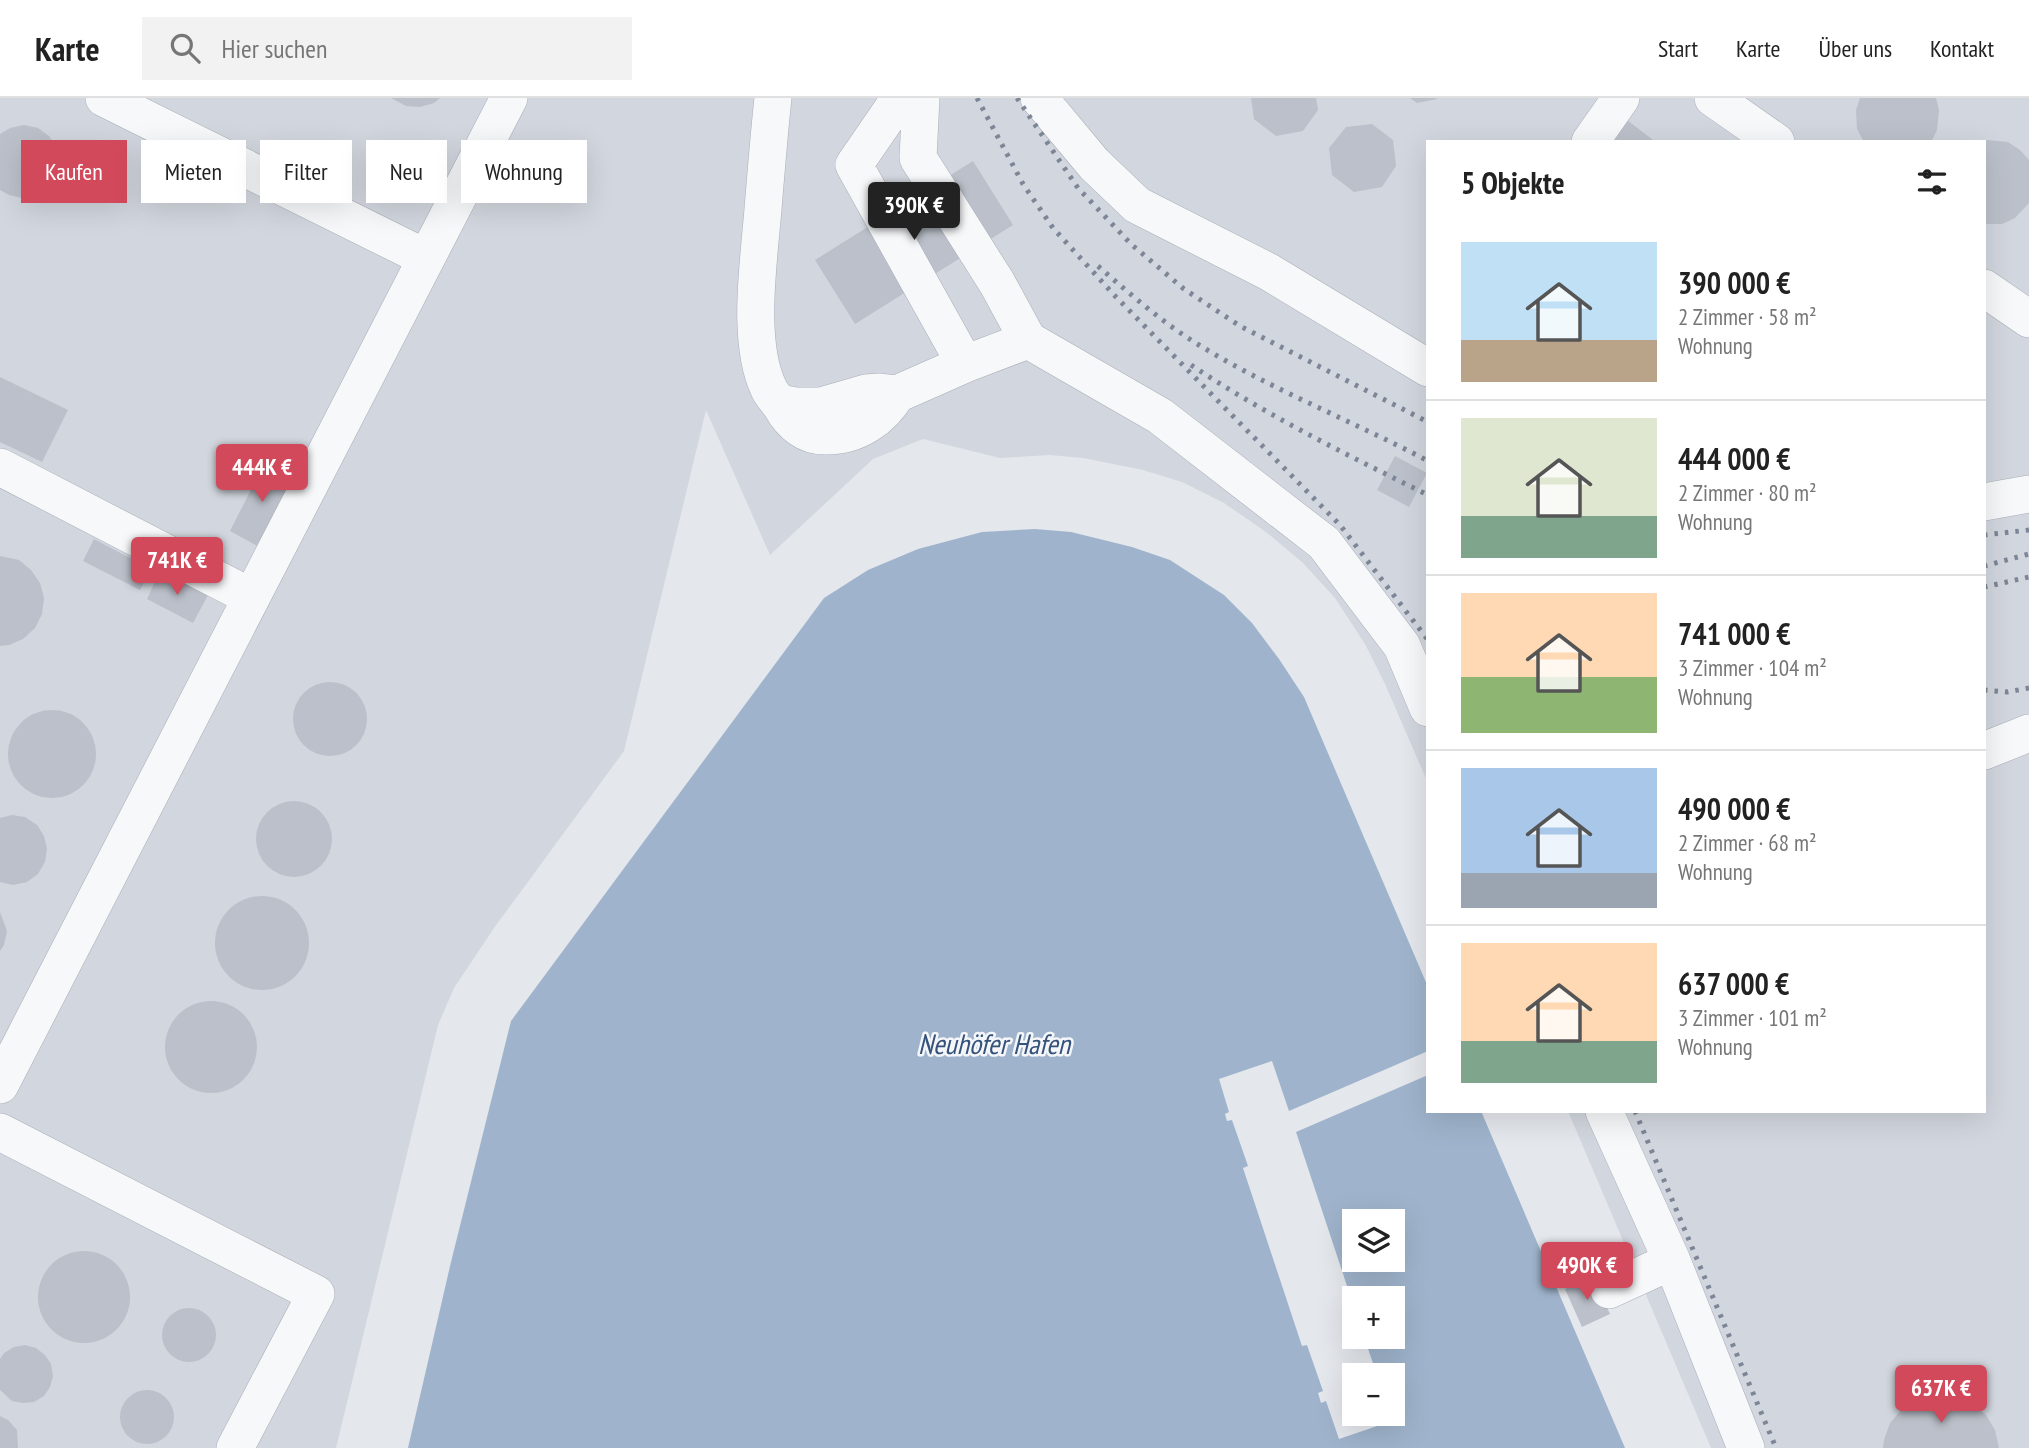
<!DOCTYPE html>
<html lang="de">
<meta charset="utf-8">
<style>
body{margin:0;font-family:"PT Sans Narrow",sans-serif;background:#f2f2f2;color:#222;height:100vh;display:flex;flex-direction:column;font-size:26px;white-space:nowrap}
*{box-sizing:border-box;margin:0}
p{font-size:23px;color:#767676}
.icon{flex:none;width:38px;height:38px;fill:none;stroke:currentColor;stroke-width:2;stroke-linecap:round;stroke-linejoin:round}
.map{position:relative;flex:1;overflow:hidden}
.sheet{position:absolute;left:1426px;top:42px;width:560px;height:973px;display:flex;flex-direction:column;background:#fff;border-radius:0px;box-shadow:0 7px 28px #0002}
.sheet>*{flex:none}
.guide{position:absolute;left:21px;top:42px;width:665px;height:63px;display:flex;gap:14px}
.buttons{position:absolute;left:1342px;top:1111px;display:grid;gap:14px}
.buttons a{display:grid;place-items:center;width:63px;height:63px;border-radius:0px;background:#fff;box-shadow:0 7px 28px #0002;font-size:35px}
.price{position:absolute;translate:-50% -60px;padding:0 16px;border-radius:7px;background:#d1495b;color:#fff;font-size:23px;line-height:46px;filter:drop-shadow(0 2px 4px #0008)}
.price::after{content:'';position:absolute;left:50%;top:42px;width:21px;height:16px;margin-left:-10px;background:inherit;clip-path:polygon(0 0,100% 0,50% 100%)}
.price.current{background:#222;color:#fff}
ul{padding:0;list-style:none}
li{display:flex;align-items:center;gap:21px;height:175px;padding:0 35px}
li+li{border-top:2px solid #e0e0e0}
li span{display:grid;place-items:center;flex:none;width:196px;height:140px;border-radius:0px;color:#555}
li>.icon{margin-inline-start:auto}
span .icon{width:84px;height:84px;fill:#fffc;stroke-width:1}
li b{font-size:30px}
h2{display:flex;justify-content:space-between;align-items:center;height:84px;padding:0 35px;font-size:30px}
.tag{padding:0 24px;border-radius:0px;background:#fff;box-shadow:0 7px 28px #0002;font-size:24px;line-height:63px}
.tag.current{background:#d1495b;color:#fff}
header{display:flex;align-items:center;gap:42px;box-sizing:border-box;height:98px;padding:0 35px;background:#fff;border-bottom:2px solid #e0e0e0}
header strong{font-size:33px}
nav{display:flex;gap:38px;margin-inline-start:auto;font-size:24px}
.search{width:490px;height:63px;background:#f2f2f2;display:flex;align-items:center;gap:18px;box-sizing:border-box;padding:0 24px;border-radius:0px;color:#767676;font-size:26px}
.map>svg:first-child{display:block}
.built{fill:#d2d6de}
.water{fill:#9fb4cc;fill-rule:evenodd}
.pier{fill:#e4e7ec}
.building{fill:#bbc0ca}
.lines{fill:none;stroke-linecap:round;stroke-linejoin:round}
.minor-casing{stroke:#a9aeb7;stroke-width:38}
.minor{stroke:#f7f8fa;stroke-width:37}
.rail{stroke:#7d8696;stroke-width:5;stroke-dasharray:3.5 7;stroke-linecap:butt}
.labels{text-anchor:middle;stroke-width:5;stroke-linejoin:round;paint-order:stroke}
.water-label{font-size:28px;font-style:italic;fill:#34527a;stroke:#f4f6f9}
</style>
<header>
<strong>Karte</strong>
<div class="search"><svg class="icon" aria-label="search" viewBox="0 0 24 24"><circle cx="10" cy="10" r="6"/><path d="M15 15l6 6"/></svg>Hier suchen</div>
<nav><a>Start</a><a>Karte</a><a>Über uns</a><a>Kontakt</a></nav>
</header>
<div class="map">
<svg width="2029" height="1350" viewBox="0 0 2029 1350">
<rect width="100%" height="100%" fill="#e4e7ec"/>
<path class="built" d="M0,0h2029v1350h-318l-143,-337h416v-969h-556v641l-43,-99 -20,-40 -30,-46 -32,-35 -37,-31 -42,-29 -42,-21 -39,-12 -60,-12 -33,-3 -50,3 -77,-19 -50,20 -103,96 -64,-145 -82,341 -130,177 -40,60 -16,37 -102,423h-336z"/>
<path class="water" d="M1035,431l36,3 61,15 38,13 54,35 28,28 27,36 25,38 124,290v124h53l144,337h-1217l43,-186 60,-241 313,-423 44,-28 50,-21 64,-17zM1354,1124h39v38h-39zM1354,1200h39v39h-39zM1354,1278h39v38h-39z"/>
<path class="pier" d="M1428,953v24l-132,57 58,175v30h10l13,38 -23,1v38h36l2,7 -53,18 -13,-38 -5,2 -3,-10 5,-2 -16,-46 -5,1 -59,-178 5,-2 -16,-46 -5,1 -2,-7 4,-2 -10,-33 53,-18 17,50z"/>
<path class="building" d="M391,0h49l-6,5 -14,4 -14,-1z
M1251,0h65l2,12 -15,21 -27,5 -22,-17z
M1410,0h27v1l-20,4z
M1860,0h76l3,12 -2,20 -6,12h-67l-7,-13 -1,-19z
M1627,22l26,20 -1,2h-41z
M1372,26l21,16 3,26 -14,21 -28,5 -22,-17 -3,-27 17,-21z
M24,27l14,3 11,8 8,12 2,14 -2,14 -8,12 -13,8 -14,2 -13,-3 -9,-5v-56l10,-6z
M1987,42l21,2 12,8 9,10v43l-14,15 -13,6h-18v-83z
M973,63l40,64 -158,99 -40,-64z
M0,279l68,33 -26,52 -42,-20z
M1395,358l32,17 -18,34 -32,-17z
M265,364l30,15 -36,70 -29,-16z
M94,441l57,30 -11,21 -57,-29z
M0,458l19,4 12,10 9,13 4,15 -2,16 -7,14 -12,11 -14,6 -9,1z
M160,473l48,24 -15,28 -46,-24z
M293 621a37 37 0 1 1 74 0a37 37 0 1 1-74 0Z
M8 656a44 44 0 1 1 88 0a44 44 0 1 1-88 0Z
M256 741a38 38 0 1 1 76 0a38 38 0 1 1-76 0Z
M12,717l13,2 12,8 7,11 3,13 -2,13 -7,12 -11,8 -14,3 -13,-3v-64z
M215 845a47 47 0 1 1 94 0a47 47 0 1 1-94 0Z
M0,814l7,19 -3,14 -4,6z
M165 949a46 46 0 1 1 92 0a46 46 0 1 1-92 0Z
M38 1199a46 46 0 1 1 92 0a46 46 0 1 1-92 0Z
M1593,1178l17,38 -28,13 -17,-38z
M162 1237a27 27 0 1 1 54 0a27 27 0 1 1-54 0Z
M25,1247l11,3 9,7 6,9 2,12 -3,11 -6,9 -10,6 -11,1 -11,-2 -12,-11v-31l4,-6 10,-6z
M120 1319a27 27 0 1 1 54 0a27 27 0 1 1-54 0Z
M1936,1296l19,2 17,7 14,12 9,15 4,18h-116l1,-8 6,-17 12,-14 16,-10z
M0,1318l8,4 9,10 1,18h-18z"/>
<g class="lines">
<g class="minor-casing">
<path id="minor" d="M104,0l322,160
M773,0c-4,37 -7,74 -10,111 -4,51 -17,133 6,180 3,6 8,11 12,17 10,18 25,31 46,30 30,0 55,-17 70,-42
M900,0l-46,67 111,199
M921,0l-3,60 79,125 31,57 132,76 164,127 78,103 26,62
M1039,0l55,66 43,41 132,67 159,96
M1713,0l63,44
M1590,44l31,-44
M1984,190l45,31
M779,305l17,3h25l45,-13 14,-1 17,2 68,-30 63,-24
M0,369l251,130
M1984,404l45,-8
M1984,653l45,-18
M0,987l509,-987
M1604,1013l68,150 74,187
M0,1034l316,162 -81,154
M1609,1192l63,-29"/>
</g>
<use href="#minor" class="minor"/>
<path class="rail" d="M977,0l46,86 30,44 63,69 224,228 88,115
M1017,0l61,90 53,56 53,45 56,37 188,96
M1098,168c32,28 65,57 101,79 73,45 154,76 229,116
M1191,267c75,50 156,90 237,130
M1984,437l45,-5
M1984,468l45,-12
M1984,489l45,-10
M1984,592l23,2 22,-4
M1635,1013l141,337"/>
</g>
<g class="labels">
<g class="water-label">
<text x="994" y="956">Neuhöfer Hafen</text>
</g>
</g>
</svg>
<div class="buttons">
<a><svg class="icon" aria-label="layers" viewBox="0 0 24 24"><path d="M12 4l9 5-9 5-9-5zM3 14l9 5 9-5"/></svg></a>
<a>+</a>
<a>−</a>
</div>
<b class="price current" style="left:914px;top:144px">390K €</b>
<b class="price" style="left:262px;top:406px">444K €</b>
<b class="price" style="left:177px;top:499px">741K €</b>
<b class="price" style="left:1587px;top:1204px">490K €</b>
<b class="price" style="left:1941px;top:1327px">637K €</b>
<div class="guide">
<a class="tag current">Kaufen</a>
<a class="tag">Mieten</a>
<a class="tag">Filter</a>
<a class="tag">Neu</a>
<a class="tag">Wohnung</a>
</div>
<section class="sheet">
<h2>5 Objekte<svg class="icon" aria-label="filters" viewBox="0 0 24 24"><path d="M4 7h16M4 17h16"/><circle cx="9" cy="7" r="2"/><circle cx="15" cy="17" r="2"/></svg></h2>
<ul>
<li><span style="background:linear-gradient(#bfe0f5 70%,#b9a48a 0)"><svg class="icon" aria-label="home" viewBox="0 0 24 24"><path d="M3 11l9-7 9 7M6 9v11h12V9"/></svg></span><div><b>390 000 €</b><p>2 Zimmer · 58 m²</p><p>Wohnung</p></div></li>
<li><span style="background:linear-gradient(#dfe7d0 70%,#7fa58c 0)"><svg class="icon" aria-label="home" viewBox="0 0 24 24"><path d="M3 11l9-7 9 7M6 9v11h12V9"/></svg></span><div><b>444 000 €</b><p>2 Zimmer · 80 m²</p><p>Wohnung</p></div></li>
<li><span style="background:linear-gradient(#ffd9b3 60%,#8fb573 0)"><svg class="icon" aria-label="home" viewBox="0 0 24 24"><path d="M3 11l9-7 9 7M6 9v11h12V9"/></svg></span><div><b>741 000 €</b><p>3 Zimmer · 104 m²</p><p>Wohnung</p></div></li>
<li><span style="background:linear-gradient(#a9c7e8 75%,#9aa5b1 0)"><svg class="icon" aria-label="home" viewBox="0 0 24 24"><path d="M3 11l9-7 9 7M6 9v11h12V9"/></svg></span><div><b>490 000 €</b><p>2 Zimmer · 68 m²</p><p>Wohnung</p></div></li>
<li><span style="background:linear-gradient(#ffd9b3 70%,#7fa58c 0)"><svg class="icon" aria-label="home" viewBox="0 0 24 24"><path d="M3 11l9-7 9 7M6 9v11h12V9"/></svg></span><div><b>637 000 €</b><p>3 Zimmer · 101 m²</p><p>Wohnung</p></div></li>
</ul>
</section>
</div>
